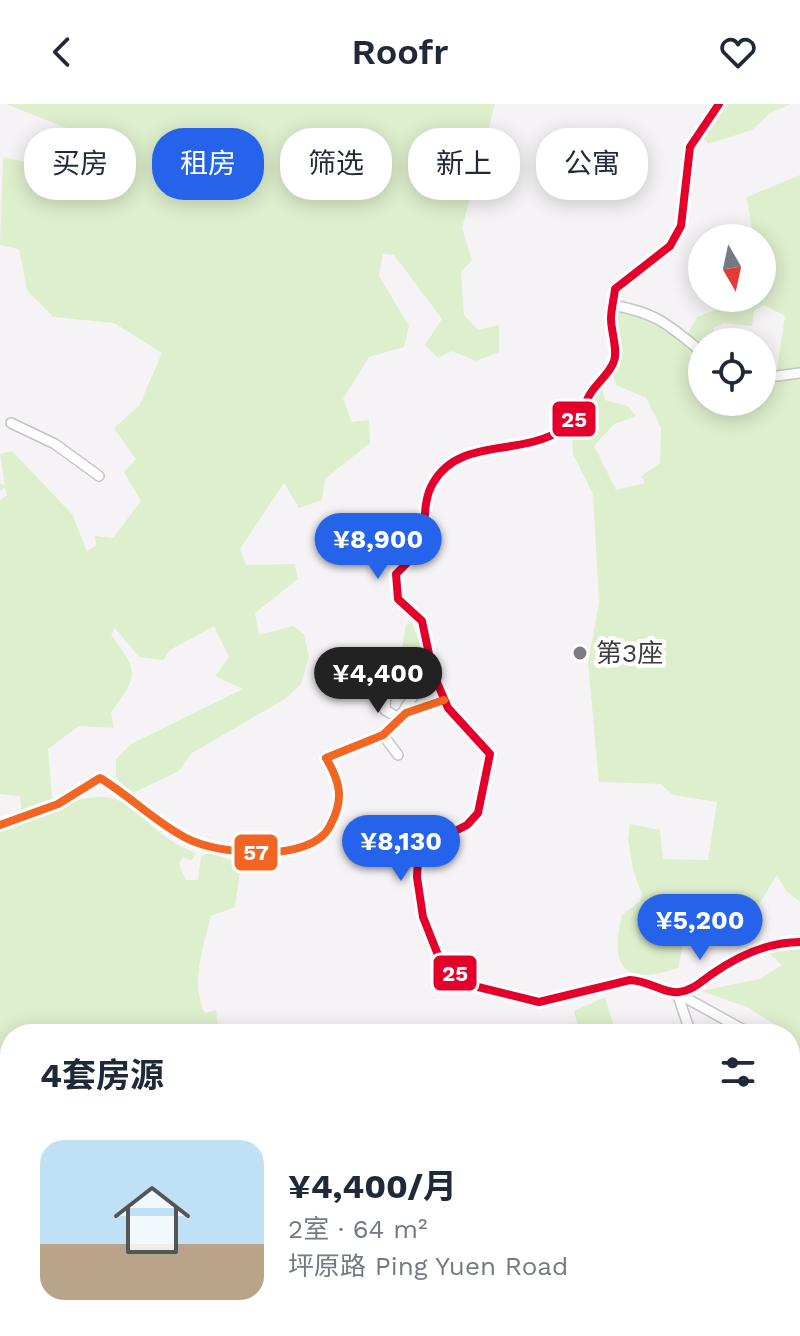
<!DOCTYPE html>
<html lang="zh">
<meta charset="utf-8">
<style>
body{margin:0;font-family:"Work Sans","Noto Sans SC",sans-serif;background:#f2f2f3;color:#1f2937;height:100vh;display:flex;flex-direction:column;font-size:30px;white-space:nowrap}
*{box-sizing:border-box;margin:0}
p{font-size:26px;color:#747a83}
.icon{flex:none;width:44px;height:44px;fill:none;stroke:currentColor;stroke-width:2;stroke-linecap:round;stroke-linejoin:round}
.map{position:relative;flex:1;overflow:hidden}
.drawer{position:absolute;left:0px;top:920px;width:800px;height:312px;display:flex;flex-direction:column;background:#fff;border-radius:32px 32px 0 0;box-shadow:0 4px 20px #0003}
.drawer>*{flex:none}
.top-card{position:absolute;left:24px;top:24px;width:752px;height:72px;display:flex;gap:16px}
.needle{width:52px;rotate:171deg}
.controls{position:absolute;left:688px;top:120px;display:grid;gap:16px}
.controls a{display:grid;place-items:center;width:88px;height:88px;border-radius:50%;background:#fff;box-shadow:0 4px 20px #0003;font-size:40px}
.price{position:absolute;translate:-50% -68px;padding:0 18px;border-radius:28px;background:#2563eb;color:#fff;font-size:26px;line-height:52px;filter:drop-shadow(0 2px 4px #0008)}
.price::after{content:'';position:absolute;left:50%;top:48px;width:24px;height:18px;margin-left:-12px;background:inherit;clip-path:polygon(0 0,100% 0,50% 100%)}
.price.selected{background:#222;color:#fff}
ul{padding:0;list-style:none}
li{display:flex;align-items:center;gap:24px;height:200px;padding:0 40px}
li span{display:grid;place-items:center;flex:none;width:224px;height:160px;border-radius:24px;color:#555}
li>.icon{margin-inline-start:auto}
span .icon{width:96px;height:96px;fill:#fffc;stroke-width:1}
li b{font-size:34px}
h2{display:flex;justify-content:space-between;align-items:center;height:96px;padding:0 40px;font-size:34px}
.tag{padding:0 28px;border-radius:32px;background:#fff;box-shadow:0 4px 20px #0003;font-size:28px;line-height:72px}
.tag.selected{background:#2563eb;color:#fff}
header{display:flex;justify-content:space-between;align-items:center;height:104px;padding:0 40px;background:#fff;font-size:36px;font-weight:600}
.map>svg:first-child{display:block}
.green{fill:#deefcd;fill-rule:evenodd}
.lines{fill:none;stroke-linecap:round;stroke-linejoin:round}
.stream{stroke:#7abed0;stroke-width:3}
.street-casing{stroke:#c4c3c5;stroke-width:12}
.highway-casing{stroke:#d1d0d1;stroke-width:19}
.street{stroke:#fefdfe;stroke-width:9}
.highway{stroke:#eee3e0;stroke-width:16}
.bus-1-casing{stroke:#fff;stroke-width:14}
.bus-2-casing{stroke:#fff;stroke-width:14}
.bus-1{stroke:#e4002b;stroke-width:8}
.bus-2{stroke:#f26522;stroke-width:8}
.poi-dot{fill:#7e7c7f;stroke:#fff;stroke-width:3}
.labels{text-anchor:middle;stroke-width:8;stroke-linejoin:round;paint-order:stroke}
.poi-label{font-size:26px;fill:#3e3c3e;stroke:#fff;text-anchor:start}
.line-badge{stroke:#fff;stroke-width:3}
.badge-label{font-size:22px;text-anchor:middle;font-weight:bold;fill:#fff}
</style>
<header><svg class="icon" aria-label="back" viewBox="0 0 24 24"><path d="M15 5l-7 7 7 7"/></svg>Roofr<svg class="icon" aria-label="heart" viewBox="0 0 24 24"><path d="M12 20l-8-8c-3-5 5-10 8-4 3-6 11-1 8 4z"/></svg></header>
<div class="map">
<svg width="800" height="1232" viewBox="0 0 800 1232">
<rect width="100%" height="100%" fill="#f6f3f7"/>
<path class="green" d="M6,0h489l-33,124 10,32 -11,12 3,43 14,15 21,-5v27l-23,9 -24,-10 -14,7 -13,-13 17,-26 -48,-64 -11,-1 -4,22 30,50 -5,21 -35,10 -26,42 9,23 17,-2 1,23 -45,36 -3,21 -23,8 -15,-25 -44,66 6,16 49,-1 3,15 -43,34 4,22 34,-9 11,8 5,23 -8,27 -16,15 -93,54 -13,18 -50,24 -13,-18v-18l15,-15 112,-55 -28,-13 14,-19 -15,-31 -44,24 -7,10 -24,-3 -24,-29 -4,7c28,37 28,40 0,77l3,16 -35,-2 -31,23 5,59c88,-34 75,19 143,45l-5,8 -8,-4 -4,7 7,16h12l3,-24 9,-3 31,11 -6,43 -24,9c-8,31 -21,68 -6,97l11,-3 3,24h-209v21l-10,-6v-224l22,-8 -2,-21 -20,-2v-294l7,-5 -2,-7 -5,3v-8l5,3 -5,-32 12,-3 60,63 15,37 9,-5 -1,-10 18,2 28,-37 -17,-29 12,-13 -22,-31 25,-22 23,-53 -48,-30 -61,-6 -26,-27 -8,-41 -19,-4 3,-88 31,7 30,23 24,-31 1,-19z
M720,0h71l-21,9 -18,17 -44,14 -9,-11z
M800,71v727l-14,-11 -9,-16 -31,50 -19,14 -42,-5 -7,34c-54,19 -69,-1 -56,-53l18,-14 2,-7 -9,-24 -5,-31 2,-15 30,6 3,29 45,1 9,-58 -44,-7 -12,-11 -62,-2 -11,-119 11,-60 -6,-109 -20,-40 -1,-29 29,-39 4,14 23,6 8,10 -23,9 -19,21 22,44 29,-7 -4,-7 19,-13 1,-35 -15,-30 -30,-13 -6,-18 3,-62 34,8 38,25 12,-21 29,-11 4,-8h32v-60h-9l-6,-41zM764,201l21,11 -10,66 -13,1v19h-60v-60h15l-4,-14 11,-5 28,3 2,-15z
M412,519l7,18h4l5,35 -28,24 -5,-14 11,-61z
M800,845v195l-10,-2v-108l-43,-27 -46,-16 59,-12 22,-14 -13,-12z
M605,893l10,33 13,4h-35l-14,-4 -5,-19z
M0,1027l10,3v192h644l4,6 -6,4h-652z"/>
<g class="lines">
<path class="stream" d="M0,1031l10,1
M790,1060l10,6"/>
<g class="street-casing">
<path id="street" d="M719,0l-29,43 -9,79 -11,20 -55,43c-1,10 -4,20 -4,30 0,12 7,31 3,42 -4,13 -19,23 -25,35 -35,77 -122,28 -156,87 -12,21 -6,43 -11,65l-26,26 2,25 24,22 11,52 15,35 42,46 -12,59 -11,12 -33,17 -16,18 -1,17 6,40 15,38 22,23 14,8 65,16 91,-22c17,0 34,14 49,12 13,-1 23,-11 33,-18 26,-18 55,-32 88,-32
M613,201c46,9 54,19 89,47
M762,274l38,-5
M11,319l44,21 44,32
M387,568l-2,38 14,8 20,-31 16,-9
M383,631l15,20
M0,721l58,-21 42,-26c30,18 55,44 86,60 32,17 125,26 144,-12 14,-26 11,-43 -4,-68l57,-23 23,-22 38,-13
M677,889l74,41
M677,889l14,41
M728,1222l6,10
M748,1232v-10"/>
</g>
<g class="highway-casing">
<path id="highway" d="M0,958l10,6
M0,983l10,7
M790,1133l10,2
M790,1155l10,2
M790,1170l10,2
M790,1189h10"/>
</g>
<use href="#street" class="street"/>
<use href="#highway" class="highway"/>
<g class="bus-1-casing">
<path id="bus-1" d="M719,0l-29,43 -9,79 -11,20 -55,43c-1,10 -4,20 -4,30 0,12 7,31 3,42 -4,13 -19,23 -25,35 -35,77 -122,28 -156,87 -12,21 -6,43 -11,65l-26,26 2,25 24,22 11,52 15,35 42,46 -12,59 -11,12 -33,17 -16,18 -1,17 6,40 15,38 22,23 14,8 65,16 91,-22c17,0 34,14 49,12 13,-1 23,-11 33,-18 26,-18 55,-32 88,-32"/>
</g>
<g class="bus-2-casing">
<path id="bus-2" d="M0,721l58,-21 42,-26c30,18 55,44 86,60 32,17 125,26 144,-12 14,-26 11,-43 -4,-68l57,-23 23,-22 38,-13"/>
</g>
<use href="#bus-1" class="bus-1"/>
<use href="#bus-2" class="bus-2"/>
</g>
<circle class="poi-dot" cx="580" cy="549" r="8"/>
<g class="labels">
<g class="poi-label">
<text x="596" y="558">第3座</text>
</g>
</g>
<g class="line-badge">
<rect x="551" y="296" width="46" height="38" rx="8" fill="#e4002b"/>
<rect x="233" y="729" width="46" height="39" rx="8" fill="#f26522"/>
<rect x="432" y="850" width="46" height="38" rx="8" fill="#e4002b"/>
</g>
<g class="badge-label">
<text x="574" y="323">25</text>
<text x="256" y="756">57</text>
<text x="455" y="877">25</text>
</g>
</svg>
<div class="controls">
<a><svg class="needle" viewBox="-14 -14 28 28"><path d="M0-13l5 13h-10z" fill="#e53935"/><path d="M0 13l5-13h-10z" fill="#747a83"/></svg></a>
<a><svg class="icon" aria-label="locate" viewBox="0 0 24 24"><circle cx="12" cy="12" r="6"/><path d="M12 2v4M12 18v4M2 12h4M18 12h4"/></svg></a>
</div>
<b class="price" style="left:378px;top:477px">¥8,900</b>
<b class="price selected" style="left:378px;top:611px">¥4,400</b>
<b class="price" style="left:401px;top:779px">¥8,130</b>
<b class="price" style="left:700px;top:858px">¥5,200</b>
<div class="top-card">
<a class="tag">买房</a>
<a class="tag selected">租房</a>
<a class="tag">筛选</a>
<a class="tag">新上</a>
<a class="tag">公寓</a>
</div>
<section class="drawer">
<h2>4套房源<svg class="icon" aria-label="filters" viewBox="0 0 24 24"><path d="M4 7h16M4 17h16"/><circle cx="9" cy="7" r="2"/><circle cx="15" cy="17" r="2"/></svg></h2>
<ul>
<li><span style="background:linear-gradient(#bfe0f5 65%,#b9a48a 0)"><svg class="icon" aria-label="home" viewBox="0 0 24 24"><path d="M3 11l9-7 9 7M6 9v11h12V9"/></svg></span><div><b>¥4,400/月</b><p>2室 · 64 m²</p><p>坪原路 Ping Yuen Road</p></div></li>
</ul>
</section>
</div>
